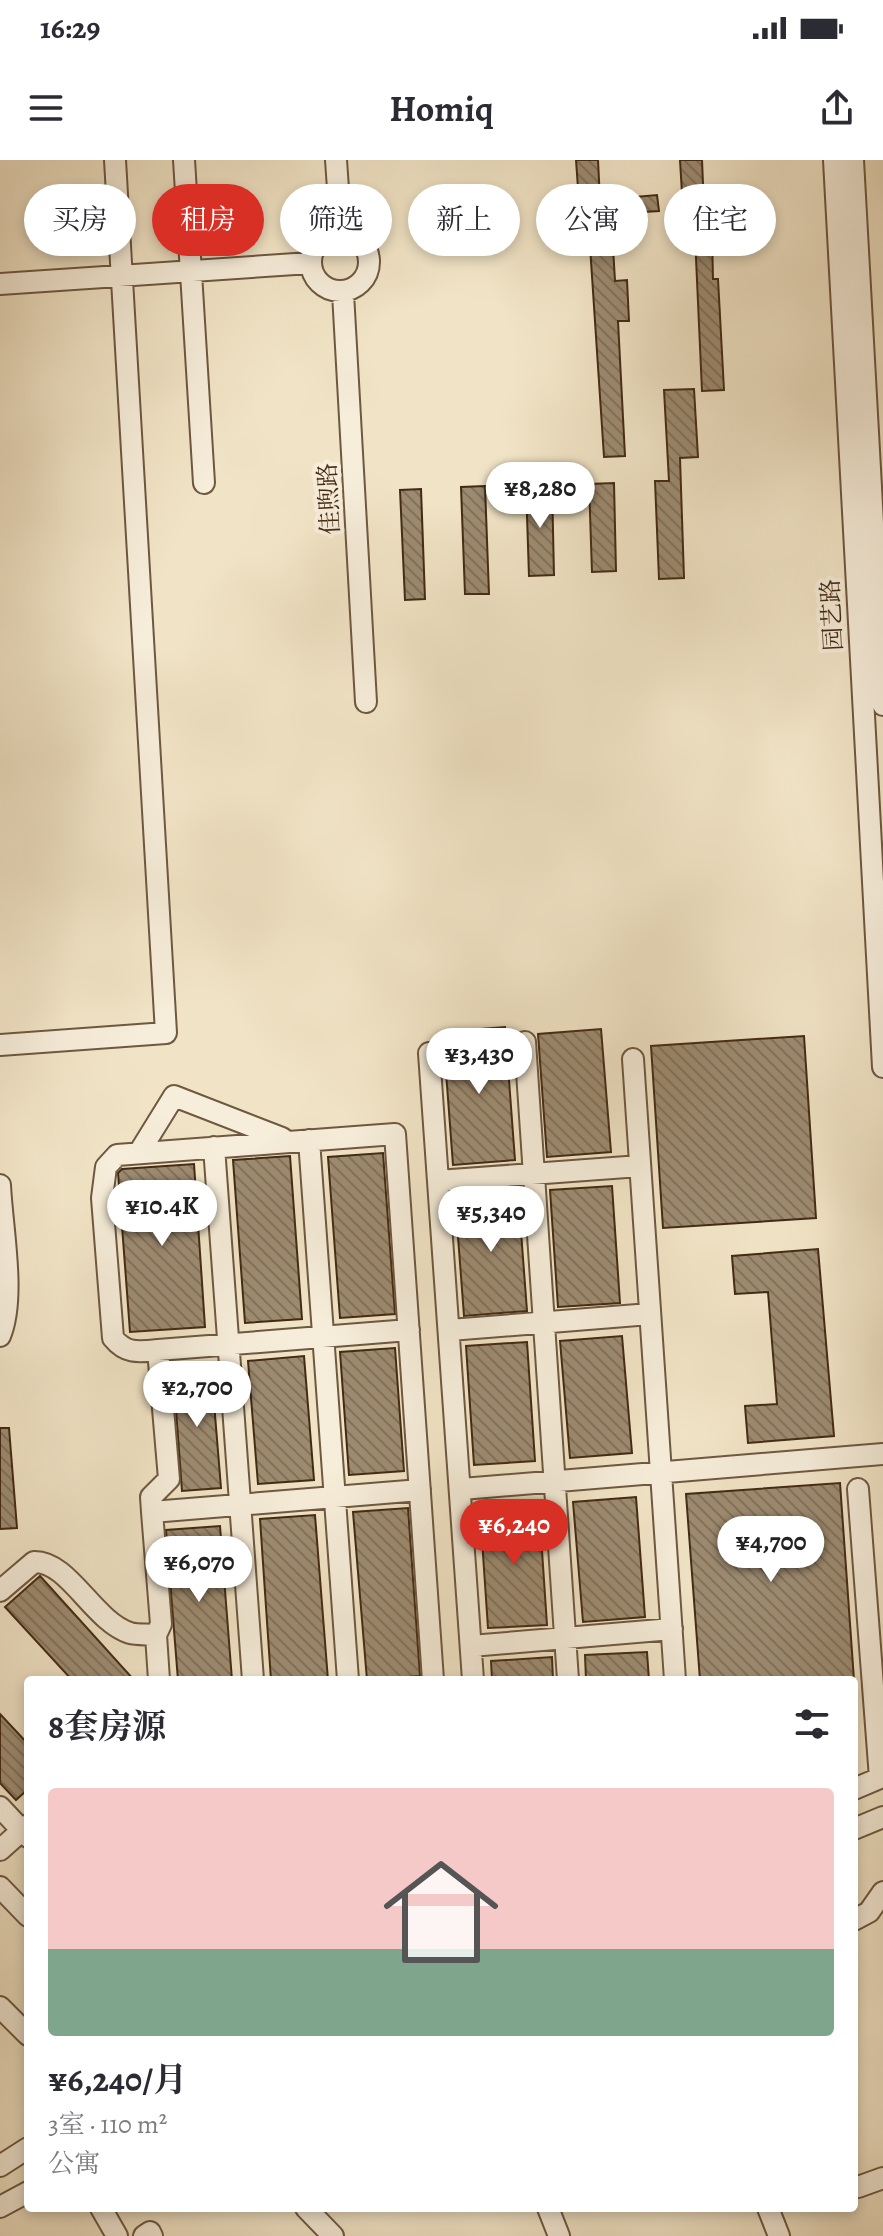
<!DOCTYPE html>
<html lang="zh">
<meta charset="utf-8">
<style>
body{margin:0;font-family:Alegreya,"Noto Serif SC",serif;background:#f2f2f3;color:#2b2b33;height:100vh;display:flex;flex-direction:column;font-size:30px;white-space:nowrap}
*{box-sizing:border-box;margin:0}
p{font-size:26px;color:#7c7c81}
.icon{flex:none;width:44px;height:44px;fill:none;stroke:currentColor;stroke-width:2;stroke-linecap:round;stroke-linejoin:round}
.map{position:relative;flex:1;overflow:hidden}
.details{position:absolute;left:24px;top:1516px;width:834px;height:536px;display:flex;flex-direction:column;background:#fff;border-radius:8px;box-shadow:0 4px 12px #0003}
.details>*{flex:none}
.guide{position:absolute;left:24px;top:24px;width:836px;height:72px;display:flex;gap:16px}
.price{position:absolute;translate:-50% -68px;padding:0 18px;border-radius:28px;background:#fff;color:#222;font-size:26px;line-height:52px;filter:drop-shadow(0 2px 4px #0008)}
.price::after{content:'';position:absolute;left:50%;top:48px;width:24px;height:18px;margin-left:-12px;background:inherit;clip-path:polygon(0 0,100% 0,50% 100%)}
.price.active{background:#d93025;color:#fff}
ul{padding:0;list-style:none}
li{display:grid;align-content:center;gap:16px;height:424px;padding:0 24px}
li+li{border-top:2px solid #e1e1e2}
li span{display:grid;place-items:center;height:248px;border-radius:8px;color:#555}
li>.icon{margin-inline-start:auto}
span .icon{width:144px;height:144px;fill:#fffc;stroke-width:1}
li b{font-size:34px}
h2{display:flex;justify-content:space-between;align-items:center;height:96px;padding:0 24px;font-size:34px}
.chip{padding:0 28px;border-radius:36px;background:#fff;box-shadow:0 4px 12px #0003;font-size:28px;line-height:72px}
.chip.active{background:#d93025;color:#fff}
.status{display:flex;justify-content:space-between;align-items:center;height:56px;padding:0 40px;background:#fff;direction:ltr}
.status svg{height:22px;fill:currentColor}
header{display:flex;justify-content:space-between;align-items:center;height:104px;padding:0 24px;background:#fff;font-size:36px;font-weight:700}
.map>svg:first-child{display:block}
.building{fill:url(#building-back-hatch);stroke:#432a14;stroke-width:2}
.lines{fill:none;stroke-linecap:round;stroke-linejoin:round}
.minor-casing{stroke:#6e5840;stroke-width:24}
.minor{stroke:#f6edda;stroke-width:20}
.labels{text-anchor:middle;stroke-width:8;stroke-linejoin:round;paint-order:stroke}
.street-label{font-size:24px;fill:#432a14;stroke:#f6edda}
</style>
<div class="status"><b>16:29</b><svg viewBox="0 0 49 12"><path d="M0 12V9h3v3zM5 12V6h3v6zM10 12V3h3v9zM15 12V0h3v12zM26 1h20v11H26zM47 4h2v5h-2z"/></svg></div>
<header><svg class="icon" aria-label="menu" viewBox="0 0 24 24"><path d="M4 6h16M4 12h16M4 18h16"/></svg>Homiq<svg class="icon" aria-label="share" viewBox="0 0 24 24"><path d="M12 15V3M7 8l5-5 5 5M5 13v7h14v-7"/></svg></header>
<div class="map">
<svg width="883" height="2076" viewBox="0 0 883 2076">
<defs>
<pattern id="building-back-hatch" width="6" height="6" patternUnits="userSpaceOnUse" patternTransform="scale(2)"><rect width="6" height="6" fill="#9d8b71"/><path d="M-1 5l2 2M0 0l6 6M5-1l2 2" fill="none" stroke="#82725c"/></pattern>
</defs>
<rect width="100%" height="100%" fill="#f1e4c6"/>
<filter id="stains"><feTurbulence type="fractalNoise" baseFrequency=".0025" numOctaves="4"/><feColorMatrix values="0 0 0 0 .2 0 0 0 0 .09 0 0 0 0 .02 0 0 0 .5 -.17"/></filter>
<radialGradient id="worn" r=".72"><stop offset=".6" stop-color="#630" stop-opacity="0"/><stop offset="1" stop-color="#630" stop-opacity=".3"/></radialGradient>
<path class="building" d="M576,0h22l2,40 57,-5 2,16 -48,3 4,67 12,-1 2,41h-11l7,135 -21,1 -16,-241h-8z
M680,0h22l2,49 -21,1z
M695,76h17l1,43h5l6,111 -22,1z
M694,229l4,68 -18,1 4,120 -25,1 -4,-98h14l-5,-91z
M614,323l2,88 -24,1 -3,-88z
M526,325h26l2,90 -25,1z
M485,326l4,108h-24l-4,-107z
M421,329l4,110 -20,1 -5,-110z
M505,867l10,133 -62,5 -10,-133z
M601,869l10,123 -64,5 -9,-123z
M804,876l12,182 -153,10 -12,-182z
M383,993l12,161 -55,4 -12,-161z
M290,996l12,163 -57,4 -12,-163z
M194,1004l11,163 -75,5 -12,-159 4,-4z
M612,1026l8,117 -62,4 -8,-117z
M518,1032l9,119 -63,5 -9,-119z
M818,1089l16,187 -86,7 -3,-37 32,-2 -9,-112 -33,2 -3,-38z
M622,1176l10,117 -62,5 -10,-117z
M527,1182l8,119 -61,4 -8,-119z
M395,1188l9,123 -55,4 -9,-123z
M304,1196l10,124 -56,4 -10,-123z
M211,1206l10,122 -39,3 -9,-122z
M0,1268h9l8,100 -17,1z
M840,1323l14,197h-154l-14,-186z
M636,1337l9,120 -62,5 -10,-120z
M539,1346l8,119 -59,3 -8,-118z
M408,1348l12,168 -53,4 -14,-168z
M315,1355l13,165h-57l-11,-161z
M220,1366l12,154h-54l-12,-150z
M40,1416l94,104h-62l-67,-73z
M647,1492l2,28h-63l-1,-25z
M552,1497l1,23h-61l-1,-19z
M0,1554l28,30v45l-12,11 -16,-17z"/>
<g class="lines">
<g class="minor-casing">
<path id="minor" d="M184,0l20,323
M336,0l5,72
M834,0l49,907
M853,0l30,545
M311 102a29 29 0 1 1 58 0a29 29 0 1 1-58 0Z
M0,124l310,-21
M343,133l23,409
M525,882l43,638
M0,885l166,-12 -51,-873
M429,893l44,627
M633,899l42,621
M309,980l39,540
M214,987l39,533
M140,991l34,-55 108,42
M438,1021l202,-15
M0,1025c2,43 16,112 0,151
M450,1170l200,-16
M158,1190c-20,2 -32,4 -45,-12l-11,-140 4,-31 11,-12 278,-21 38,546
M462,1329l421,-35
M152,1352l-1,-15 18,-18 -11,-129 251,-20
M0,1431l34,-29c35,-1 59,59 96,71 7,2 18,1 26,2l3,45
M156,1475l5,-11 -9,-112 268,-22
M471,1486l201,-17
M854,1629l26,-11 -22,-289
M0,1647l28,30
M854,1669l29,-12
M0,1690l28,-25
M0,1727l28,29
M854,1760l15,-8 14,-20
M0,1847l28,28
M0,2006l28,-18
M858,2027l25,-9
M0,2047l28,-15
M101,2048l16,28
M306,2048l27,28
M548,2048l11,28
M768,2048l11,28
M144,2076l6,-4 2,4"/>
</g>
<use href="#minor" class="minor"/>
</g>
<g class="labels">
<g class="street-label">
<text transform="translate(329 339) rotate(-93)" y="8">佳煦路</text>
<text transform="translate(832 455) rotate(-93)" y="8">园艺路</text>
</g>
</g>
<rect width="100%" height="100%" filter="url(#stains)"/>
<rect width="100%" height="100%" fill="url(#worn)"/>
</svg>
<b class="price" style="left:540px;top:370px">¥8,280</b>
<b class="price" style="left:479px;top:936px">¥3,430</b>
<b class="price" style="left:162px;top:1088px">¥10.4K</b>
<b class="price" style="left:491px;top:1094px">¥5,340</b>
<b class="price" style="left:197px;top:1269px">¥2,700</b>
<b class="price active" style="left:514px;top:1407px">¥6,240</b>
<b class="price" style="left:771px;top:1424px">¥4,700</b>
<b class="price" style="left:199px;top:1444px">¥6,070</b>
<div class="guide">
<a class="chip">买房</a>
<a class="chip active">租房</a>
<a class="chip">筛选</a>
<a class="chip">新上</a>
<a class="chip">公寓</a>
<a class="chip">住宅</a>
</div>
<section class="details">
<h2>8套房源<svg class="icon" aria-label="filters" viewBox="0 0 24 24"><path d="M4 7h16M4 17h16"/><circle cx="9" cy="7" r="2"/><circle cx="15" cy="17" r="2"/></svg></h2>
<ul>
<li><span style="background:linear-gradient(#f6c9c9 65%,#7fa58c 0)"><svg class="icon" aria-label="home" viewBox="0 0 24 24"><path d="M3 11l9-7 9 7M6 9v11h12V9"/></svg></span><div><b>¥6,240/月</b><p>3室 · 110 m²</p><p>公寓</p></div></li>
</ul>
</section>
</div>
